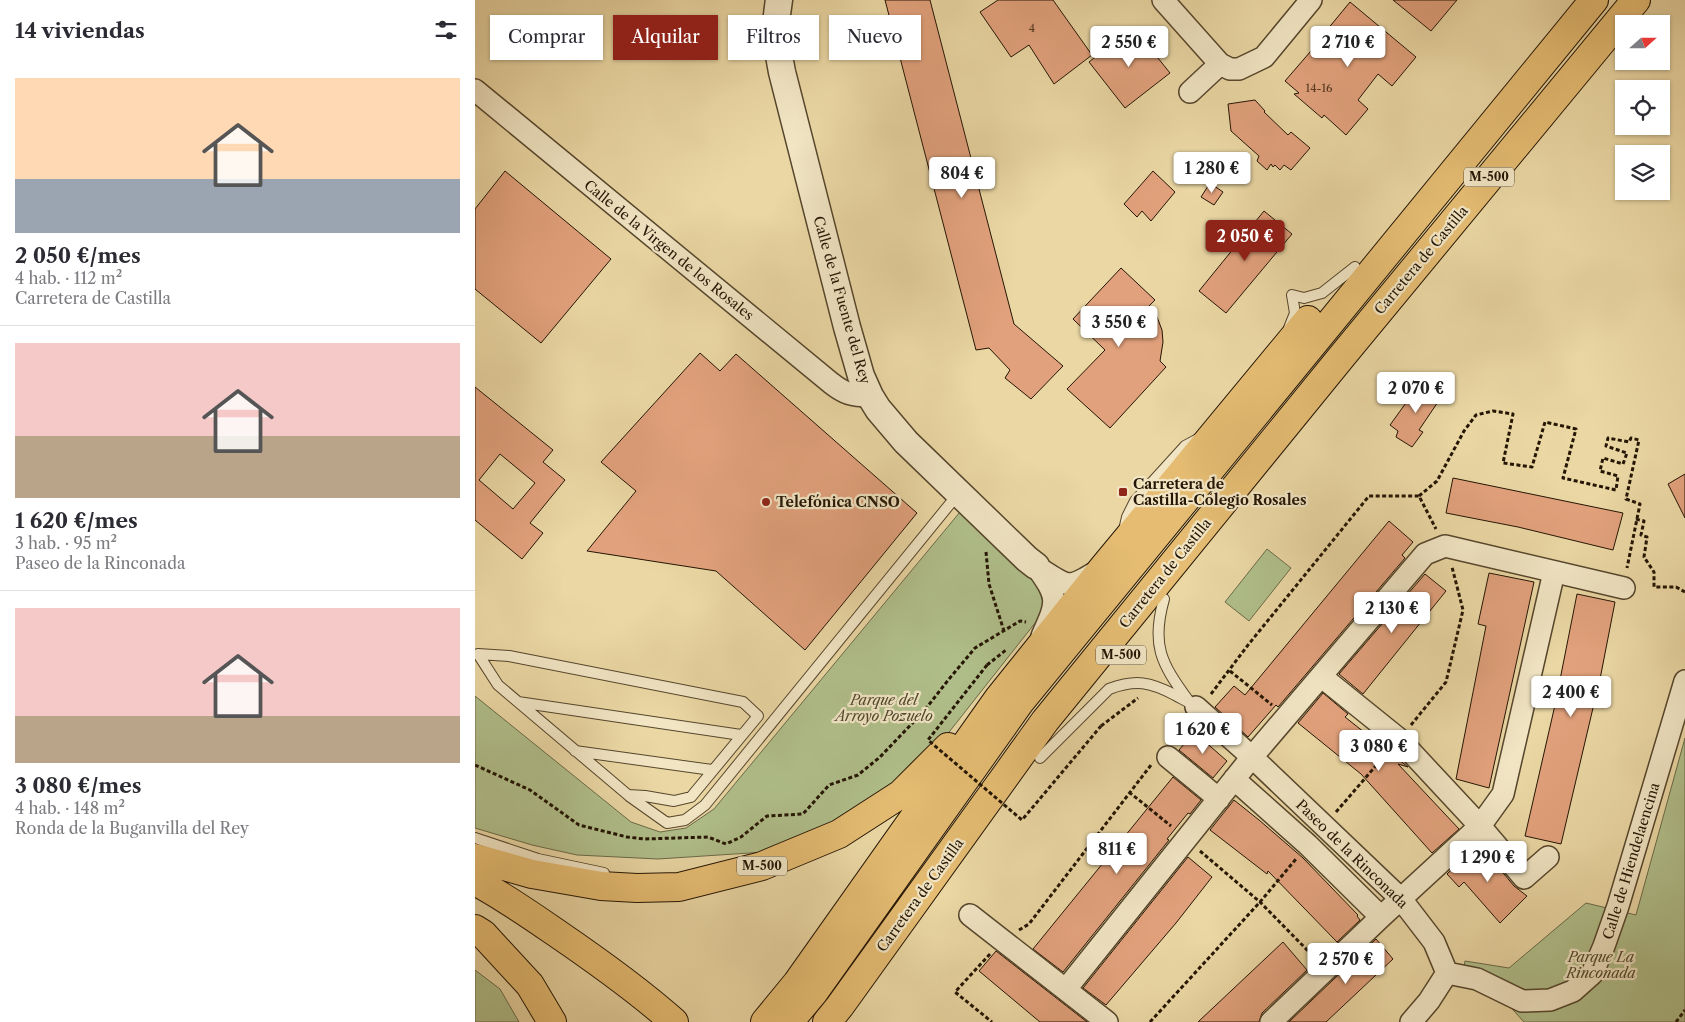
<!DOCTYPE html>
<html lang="es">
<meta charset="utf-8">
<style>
body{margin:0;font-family:"Libre Caslon Text",serif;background:#f2f2f3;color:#2b2b33;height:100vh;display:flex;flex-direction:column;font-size:19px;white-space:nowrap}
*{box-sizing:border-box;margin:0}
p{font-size:16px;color:#7c7c81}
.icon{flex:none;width:28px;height:28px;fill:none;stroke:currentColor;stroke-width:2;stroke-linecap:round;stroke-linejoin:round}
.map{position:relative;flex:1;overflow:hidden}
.drawer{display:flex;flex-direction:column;background:#fff;width:475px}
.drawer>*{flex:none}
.hud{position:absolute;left:15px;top:15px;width:475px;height:45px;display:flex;gap:10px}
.needle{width:32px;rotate:69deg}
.fabs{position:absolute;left:1140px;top:15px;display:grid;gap:10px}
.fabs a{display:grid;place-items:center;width:55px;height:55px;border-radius:0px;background:#fff;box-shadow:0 1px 4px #0004;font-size:25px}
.price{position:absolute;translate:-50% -42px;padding:0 11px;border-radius:5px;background:#fff;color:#222;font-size:16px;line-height:32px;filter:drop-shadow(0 1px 2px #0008)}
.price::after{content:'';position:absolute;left:50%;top:30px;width:15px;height:11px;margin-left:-8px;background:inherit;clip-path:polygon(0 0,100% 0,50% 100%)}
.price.on{background:#8f2418;color:#fff}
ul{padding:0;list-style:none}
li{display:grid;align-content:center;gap:10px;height:265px;padding:0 15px}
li+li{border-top:1px solid #e1e1e2}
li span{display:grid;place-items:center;height:155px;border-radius:0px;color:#555}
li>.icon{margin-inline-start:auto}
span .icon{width:90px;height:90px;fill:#fffc;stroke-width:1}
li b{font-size:21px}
h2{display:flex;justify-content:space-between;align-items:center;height:60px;padding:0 15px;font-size:21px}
.chip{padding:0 18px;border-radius:0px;background:#fff;box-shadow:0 1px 4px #0004;font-size:18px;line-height:45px}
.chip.on{background:#8f2418;color:#fff}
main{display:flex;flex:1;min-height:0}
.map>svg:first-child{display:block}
.green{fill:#b0bf8b;stroke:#6a6a48}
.building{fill:#e1a17c;stroke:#241504;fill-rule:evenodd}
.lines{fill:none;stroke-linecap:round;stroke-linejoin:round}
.service-casing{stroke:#56462c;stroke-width:12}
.minor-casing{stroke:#56462c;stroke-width:24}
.tertiary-casing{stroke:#56462c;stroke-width:29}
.trunk-casing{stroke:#241504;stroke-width:30}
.path{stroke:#241504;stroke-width:3;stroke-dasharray:4 2.5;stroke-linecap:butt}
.service{stroke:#f1e5c4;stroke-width:10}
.minor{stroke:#f1e5c4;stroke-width:21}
.tertiary{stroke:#f1e5c4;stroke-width:26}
.trunk{stroke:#e5bc72;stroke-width:28}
.path-bridge{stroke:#241504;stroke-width:3;stroke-dasharray:4 2.5;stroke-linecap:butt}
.poi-dot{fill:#8f2418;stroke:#f1e5c4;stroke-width:2}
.labels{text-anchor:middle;stroke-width:4.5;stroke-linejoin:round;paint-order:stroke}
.number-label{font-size:11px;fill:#533822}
.shield{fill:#f1e5c4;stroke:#62533e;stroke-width:1}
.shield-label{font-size:12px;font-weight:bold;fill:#241504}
.street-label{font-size:14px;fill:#241504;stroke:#f1e5c4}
.poi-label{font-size:14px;font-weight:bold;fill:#241504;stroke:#f1e5c4;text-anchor:start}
.park-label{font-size:14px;font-style:italic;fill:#4e482c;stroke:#f1e5c4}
</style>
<main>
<section class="drawer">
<h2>14 viviendas<svg class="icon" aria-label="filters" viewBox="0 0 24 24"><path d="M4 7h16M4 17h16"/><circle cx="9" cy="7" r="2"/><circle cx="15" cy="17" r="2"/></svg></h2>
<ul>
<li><span style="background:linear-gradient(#ffd9b3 65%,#9aa5b1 0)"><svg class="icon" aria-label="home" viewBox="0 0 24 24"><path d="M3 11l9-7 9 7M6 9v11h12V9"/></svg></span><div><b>2 050 €/mes</b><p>4 hab. · 112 m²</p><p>Carretera de Castilla</p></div></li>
<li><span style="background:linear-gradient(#f6c9c9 60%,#b9a48a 0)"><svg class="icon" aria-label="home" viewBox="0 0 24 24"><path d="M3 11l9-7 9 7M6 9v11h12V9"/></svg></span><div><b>1 620 €/mes</b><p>3 hab. · 95 m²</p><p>Paseo de la Rinconada</p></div></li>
<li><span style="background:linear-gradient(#f6c9c9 70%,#b9a48a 0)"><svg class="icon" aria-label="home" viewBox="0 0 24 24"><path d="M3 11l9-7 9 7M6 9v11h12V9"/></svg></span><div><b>3 080 €/mes</b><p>4 hab. · 148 m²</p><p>Ronda de la Buganvilla del Rey</p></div></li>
</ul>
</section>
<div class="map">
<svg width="1210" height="1022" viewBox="0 0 1210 1022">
<rect width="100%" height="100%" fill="#ead7a4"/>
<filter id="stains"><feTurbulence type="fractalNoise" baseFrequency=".004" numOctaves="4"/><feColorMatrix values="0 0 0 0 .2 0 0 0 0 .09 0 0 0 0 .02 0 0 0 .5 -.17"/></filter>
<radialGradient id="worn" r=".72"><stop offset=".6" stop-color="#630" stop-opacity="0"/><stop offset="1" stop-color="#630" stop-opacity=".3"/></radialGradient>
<path class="green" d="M485,512c16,15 79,66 84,84 2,7 -2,15 -5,22l-108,137 -54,43 -48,28 -64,26 -107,7 -81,-4 -45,-10 -57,-17v-132l156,126 29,10 26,-4 28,-19z
M792,549l24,19 -42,53 -24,-19z
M1210,738v284h-161l-29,-32 -35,-5 5,-24 44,7 77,-65 50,12z
M0,970l25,19 19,33h-44z"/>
<path class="building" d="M410,0h45l84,324 49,42 -32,33 -26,-21 5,-8 -21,-22 -13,2z
M523,0h55l39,55 -38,29 -25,-39 -18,12 -31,-45z
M918,0h64l-26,31z
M875,2l66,55 -24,29 -14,-12 -20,26 10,9 -22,26 -22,-20 -2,3 -28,-24 5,-1 -14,-12 38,-44 -1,-1z
M658,27l37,46 -45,35 -36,-46z
M780,100l10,11 -1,1 24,23 3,-3 19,16 -19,22 -7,-5 -4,5 -5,-5 -2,2 -2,-3 -4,6 -10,-9 2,-5 -28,-25 -3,-27z
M30,171l106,88 -70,84 -66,-54v-80z
M678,171l22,21 -24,29 -9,-10 -5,6 -13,-13z
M735,183l13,9 -9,13 -13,-8z
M789,211l28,23 -66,79 -27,-22z
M646,268l34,32 -6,6 8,11 5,13 1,12 -3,19 6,6 -56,61 -43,-39 38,-39 -32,-31z
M225,353l20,18 16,-17 181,159 -112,137 -89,-79 -129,-20 49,-60 -35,-29z
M955,381l14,12 -25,37 4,2 -11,15 -16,-10 2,-6 -8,-6 26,-36 6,4z
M0,387l78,63 -10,12 22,18 -35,43 13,10 -21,26 -47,-39zM25,454l35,29 -22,26 -34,-29z
M1210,474v44l-17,-34z
M978,478l170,35 -10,37 -95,-23 -72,-14z
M914,521l24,21 -11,13 3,3 -127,149 -2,-2 -28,32 -33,-30 19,-21 11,9z
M1014,573l45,9 -45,206 -33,-9 30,-153 -8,-2z
M950,574l21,17 -83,103 -24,-20z
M1102,594l38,8 -14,72 -40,170 -36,-8 30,-131z
M848,693l25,21 -3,3 63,50 -10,-3 61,65 -27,24 -71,-79 -63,-51z
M719,732l33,29 -14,17 -34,-28z
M698,777l28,23 -11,14 -2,-1 -21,26 2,1 -106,132 -30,-23z
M759,800l25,20 44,38 55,57 -1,1 3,4 -23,22 -69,-71 -1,3 -57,-44z
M1004,844l35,42 13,10 -27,27 -36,-41 -5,5 -12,-13z
M713,857l24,20 -36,46 -70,82 -23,-17z
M901,939l17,20 -67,63h-37z
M808,942l24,28 -45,43 -3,9h-61z
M521,951l91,71h-47l-61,-51z"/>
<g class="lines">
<g class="service-casing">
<path id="service" d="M814,328l6,-15 -3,-18 12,3 18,-5 33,-26
M649,530l3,-13 8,-16 50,-55 13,-7
M689,599c-13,46 -3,64 24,101
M3,654l31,2 234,46 15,14 -67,81 -17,4 -29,-5 -17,-1 -130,-110z
M43,702l223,33
M100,751l137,19
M565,758l69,-69c27,-10 41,-7 66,6 7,4 14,7 21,12
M154,796l38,27 18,-3 20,-15 253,-311
M0,838l63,21 66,14"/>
</g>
<g class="minor-casing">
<path id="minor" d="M688,0l57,64 10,5h9l25,-12 47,-57
M0,90l356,293c14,11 21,13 39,13
M715,92l30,-28
M561,566c23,32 22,35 6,70
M567,570c29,19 27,18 57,0
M847,677l77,62 81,87 44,52 24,-21
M721,707l56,50 149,142 33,43 13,31 -18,28 -18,21
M693,757l51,42
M759,779l74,66 73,72
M495,915l137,107
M972,973l30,6 45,22 28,-1 23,-9 19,-17 12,-28 14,-40 67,-225
M591,989l186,-232 173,-203 20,-8 179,42
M796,1022l110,-105 99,-91 23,-32 51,-222"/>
</g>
<g class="tertiary-casing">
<path id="tertiary" d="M304,0c-5,27 -2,46 3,72l65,255 14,49 9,20 8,13 28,33 121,117 9,7"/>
</g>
<g class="trunk-casing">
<path id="trunk" d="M0,858l57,16 69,12 36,2 42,-1 83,-21 77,-32 62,-40 47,-47
M0,881c28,15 54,33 80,51 41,28 82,57 119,90
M0,929l8,5 47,51 22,37
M290,1022l32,-39 201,-284 105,-131 205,-248
M314,1022l25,-30 206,-290 574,-702
M352,1022l13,-16 205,-285 298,-366 293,-355"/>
</g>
<path class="path" d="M944,496l18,-15 27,-50 12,-16 17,-4 20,3 -10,49 29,4 13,-45 31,7 -13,49 53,12 2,-14 -18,-5 3,-13 20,6 4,-11 -21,-7 2,-8 21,4 2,-4 8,2 -13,59 14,5 -13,64
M1161,519l8,2 -3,14 6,2 -3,20 10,15v15h22l9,5
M511,552l3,32 15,47
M512,665l19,-15
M755,671l42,34
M736,694l37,-49 121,-149h50l17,33
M936,725l35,-43 17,-72 -11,-43
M626,726l37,-28
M696,738l13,-16
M0,765l55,25 49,35 48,12 17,2 64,-2 18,7 15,-7 26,-21 36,-2 26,-29 29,-10 22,-18 44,-46 25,-32 26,-31 45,-27 6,1
M654,792l42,34
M861,812l50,-58
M725,851l60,51 53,54
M544,930l10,-6 122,-159
M515,954l-35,38 37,30
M675,1022l110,-120 36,-43
M1201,1022l9,-12"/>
<use href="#service" class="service"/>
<use href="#minor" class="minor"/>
<use href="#tertiary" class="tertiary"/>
<use href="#trunk" class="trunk"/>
<path class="path-bridge" d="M512,665l-59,75 94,80 79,-94"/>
</g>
<g class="poi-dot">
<rect x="643" y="487" width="10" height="10" rx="2.5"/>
<circle cx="291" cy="502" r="5"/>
</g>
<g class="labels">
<g class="number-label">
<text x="557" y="32">4</text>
<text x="844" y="92">14-16</text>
</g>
<g class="shield">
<rect x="989" y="167.5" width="50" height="19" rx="4"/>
<rect x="621" y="645.5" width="50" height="19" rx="4"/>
<rect x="262" y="856.5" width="50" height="19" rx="4"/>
</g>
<g class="shield-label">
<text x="1014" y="181">M-500</text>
<text x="646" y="659">M-500</text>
<text x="287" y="870">M-500</text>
</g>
<g class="street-label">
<text transform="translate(194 250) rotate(39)" y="5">Calle de la Virgen de los Rosales</text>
<text transform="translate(946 260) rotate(-50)" y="5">Carretera de Castilla</text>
<text transform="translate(367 300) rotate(74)" y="5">Calle de la Fuente del Rey</text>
<text transform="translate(690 573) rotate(-51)" y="5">Carretera de Castilla</text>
<text transform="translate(877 854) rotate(44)" y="5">Paseo de la Rinconada</text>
<text transform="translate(1156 861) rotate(-73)" y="5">Calle de Hiendelaencina</text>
<text transform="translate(445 895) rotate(-54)" y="5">Carretera de Castilla</text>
</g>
<g class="poi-label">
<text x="658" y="489">Carretera de<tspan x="658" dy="16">Castilla-Colegio Rosales</tspan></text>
<text x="301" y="507">Telefónica CNSO</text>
</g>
<g class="park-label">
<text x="409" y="705">Parque del<tspan x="409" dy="16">Arroyo Pozuelo</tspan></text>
<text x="1126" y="962">Parque La<tspan x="1126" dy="16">Rinconada</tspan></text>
</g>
</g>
<rect width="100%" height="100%" filter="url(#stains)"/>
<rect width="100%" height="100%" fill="url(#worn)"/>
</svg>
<div class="fabs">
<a><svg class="needle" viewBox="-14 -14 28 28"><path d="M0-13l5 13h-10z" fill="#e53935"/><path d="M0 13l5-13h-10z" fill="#7c7c81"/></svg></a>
<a><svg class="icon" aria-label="locate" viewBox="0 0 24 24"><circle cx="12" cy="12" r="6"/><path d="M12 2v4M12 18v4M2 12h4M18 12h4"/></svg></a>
<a><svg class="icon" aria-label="layers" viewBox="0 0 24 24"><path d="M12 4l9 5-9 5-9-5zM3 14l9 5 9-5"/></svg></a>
</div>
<b class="price" style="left:654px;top:68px">2 550 €</b>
<b class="price" style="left:873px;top:68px">2 710 €</b>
<b class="price" style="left:737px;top:194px">1 280 €</b>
<b class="price" style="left:487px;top:199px">804 €</b>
<b class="price on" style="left:770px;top:262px">2 050 €</b>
<b class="price" style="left:644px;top:348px">3 550 €</b>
<b class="price" style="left:941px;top:414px">2 070 €</b>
<b class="price" style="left:917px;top:634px">2 130 €</b>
<b class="price" style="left:1096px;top:718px">2 400 €</b>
<b class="price" style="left:728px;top:755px">1 620 €</b>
<b class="price" style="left:904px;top:772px">3 080 €</b>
<b class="price" style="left:642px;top:875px">811 €</b>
<b class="price" style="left:1013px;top:883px">1 290 €</b>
<b class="price" style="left:871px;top:985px">2 570 €</b>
<div class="hud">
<a class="chip">Comprar</a>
<a class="chip on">Alquilar</a>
<a class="chip">Filtros</a>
<a class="chip">Nuevo</a>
</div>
</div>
</main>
